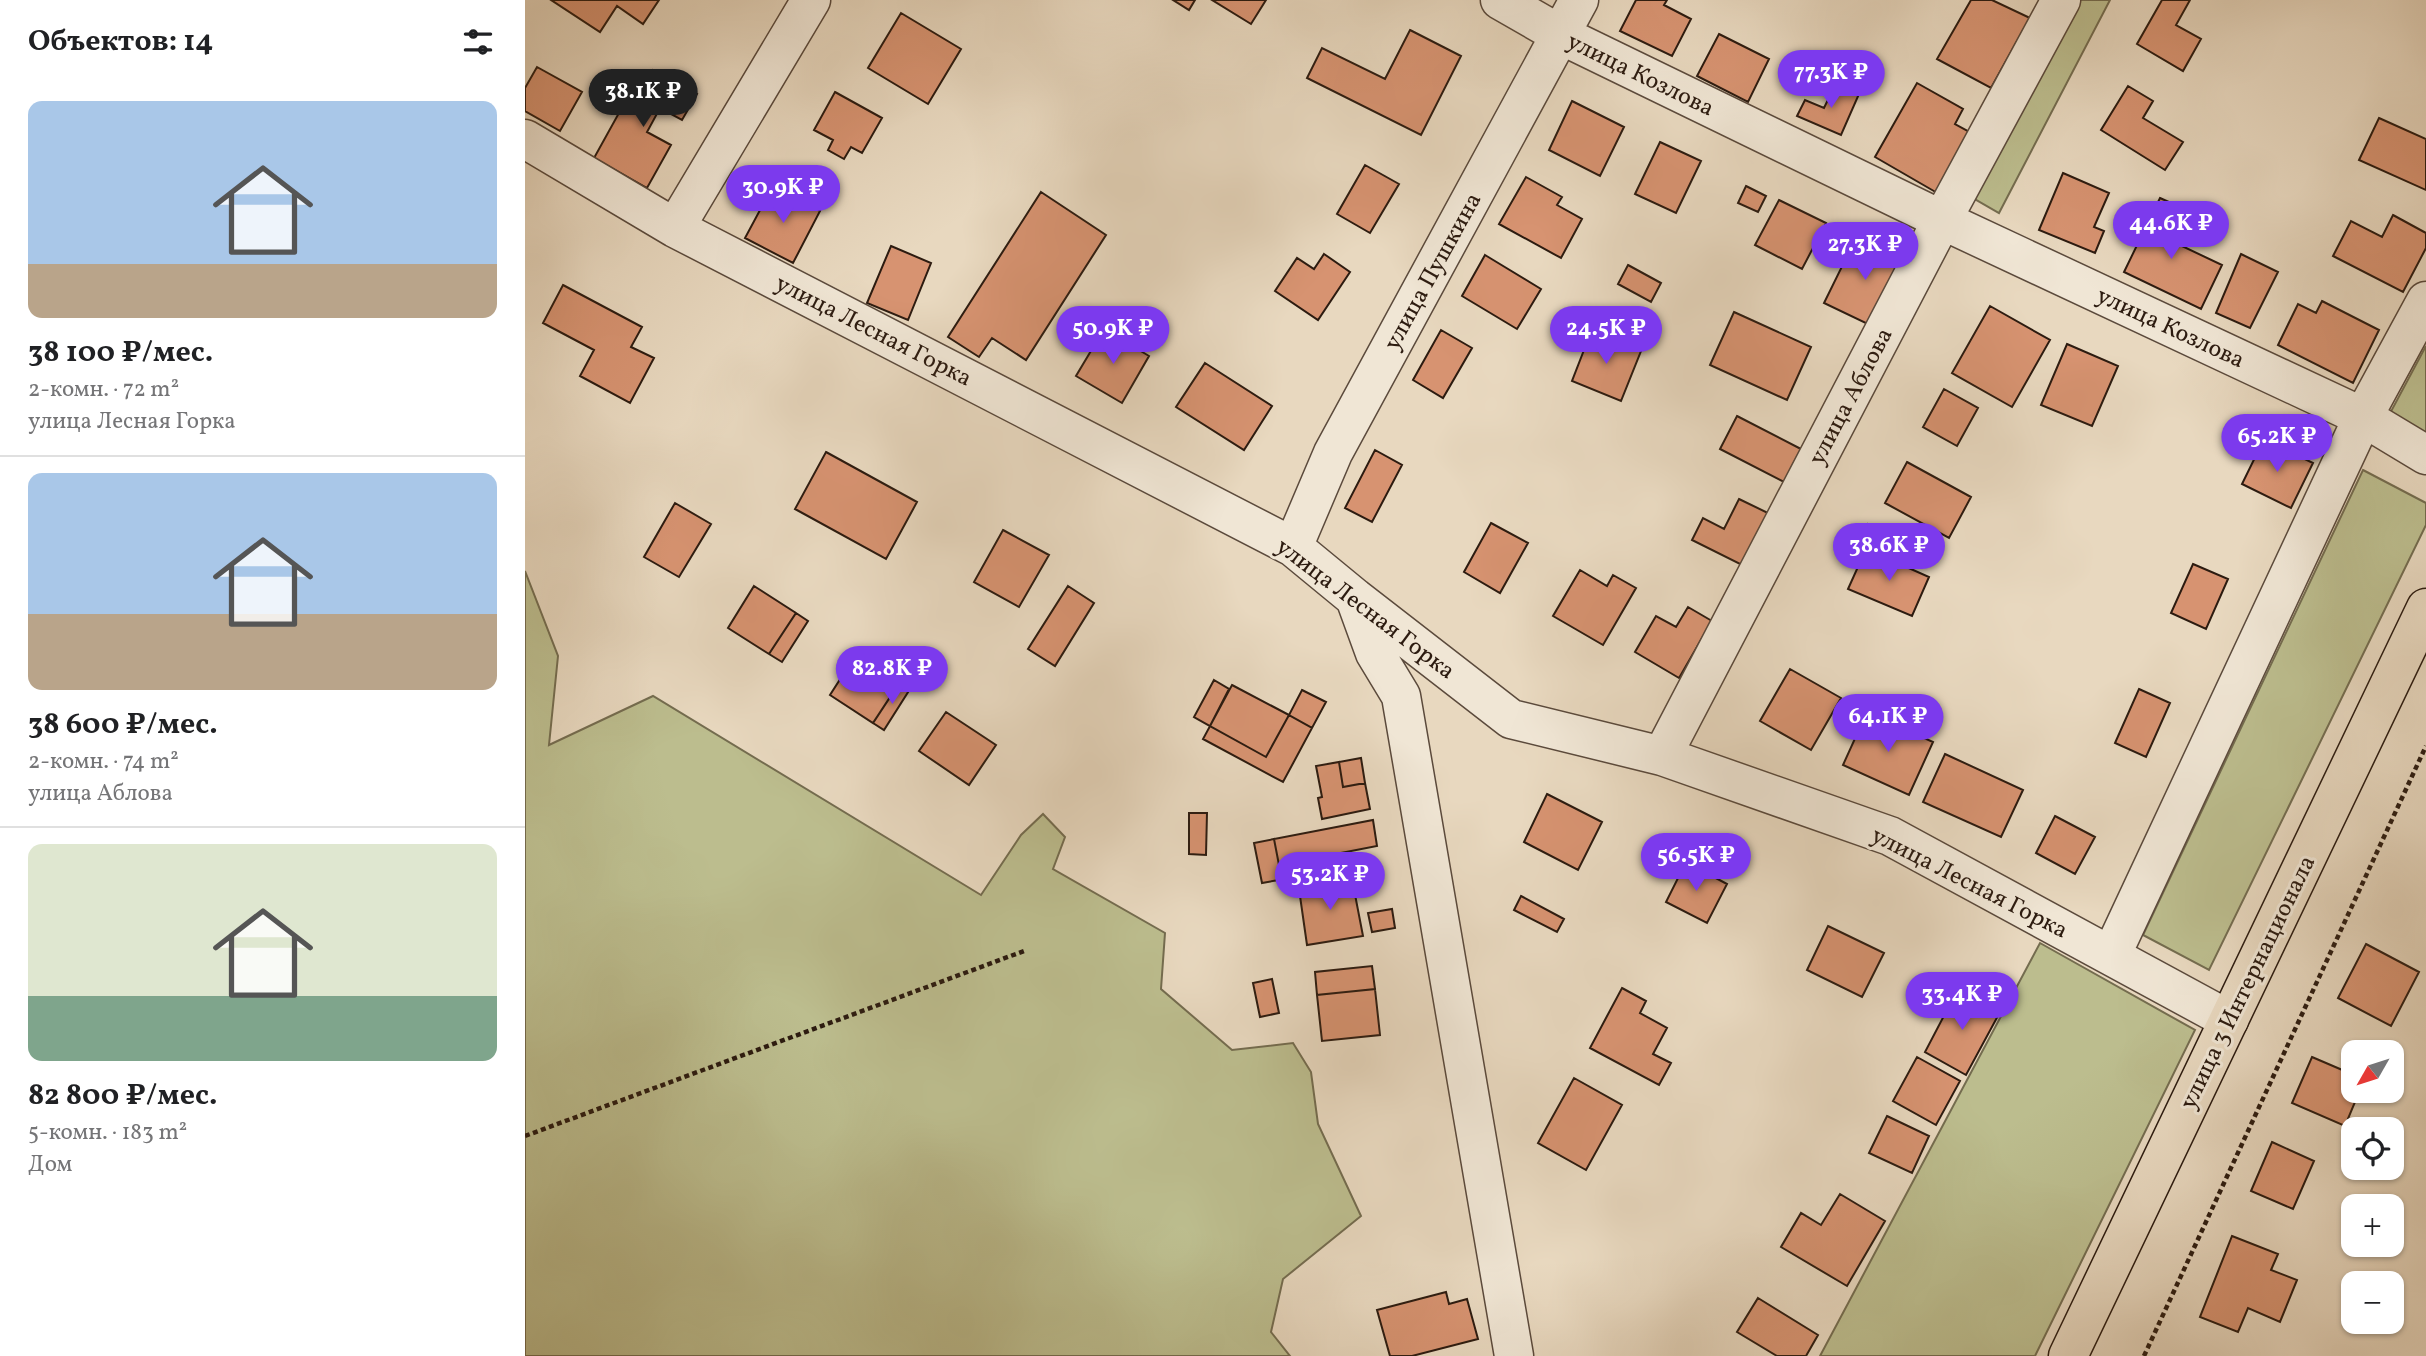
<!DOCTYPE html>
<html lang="ru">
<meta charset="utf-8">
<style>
body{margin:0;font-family:Vollkorn,serif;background:#f6f6f6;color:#202124;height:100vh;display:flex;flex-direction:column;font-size:26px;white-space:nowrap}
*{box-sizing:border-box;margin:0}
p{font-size:23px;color:#757577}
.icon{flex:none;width:38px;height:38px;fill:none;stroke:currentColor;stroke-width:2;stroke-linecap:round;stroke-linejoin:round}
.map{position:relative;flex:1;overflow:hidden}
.sheet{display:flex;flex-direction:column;background:#fff;width:525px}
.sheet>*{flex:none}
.needle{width:46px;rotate:231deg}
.controls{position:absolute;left:1816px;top:1040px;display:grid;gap:14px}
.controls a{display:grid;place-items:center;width:63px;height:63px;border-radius:14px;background:#fff;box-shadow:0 2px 5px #0004;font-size:35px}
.price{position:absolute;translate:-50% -60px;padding:0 16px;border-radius:24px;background:#7c3aed;color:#fff;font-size:23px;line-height:46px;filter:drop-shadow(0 2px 4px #0008)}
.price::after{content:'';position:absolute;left:50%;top:42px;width:21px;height:16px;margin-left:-10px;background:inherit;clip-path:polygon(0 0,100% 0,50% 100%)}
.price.active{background:#222;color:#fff}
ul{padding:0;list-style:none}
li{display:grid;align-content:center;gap:14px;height:371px;padding:0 28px}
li+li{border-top:2px solid #e0e0e0}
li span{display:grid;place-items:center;height:217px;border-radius:14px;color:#555}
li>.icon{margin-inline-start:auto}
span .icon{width:126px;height:126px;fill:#fffc;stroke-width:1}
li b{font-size:30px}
h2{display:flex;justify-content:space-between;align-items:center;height:84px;padding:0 28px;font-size:30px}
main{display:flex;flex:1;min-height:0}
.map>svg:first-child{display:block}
.green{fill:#bcbd8e;stroke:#746c4f;stroke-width:2}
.building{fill:#d79371;stroke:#2c1b10;stroke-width:2}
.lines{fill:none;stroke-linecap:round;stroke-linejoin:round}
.minor-casing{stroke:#5b4a3c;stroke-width:41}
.major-casing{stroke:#2c1b10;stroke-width:41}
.path{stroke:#2c1b10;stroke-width:4.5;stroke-dasharray:5 3.5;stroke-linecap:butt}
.minor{stroke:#f0e6d5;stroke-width:38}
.major{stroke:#e8d8bf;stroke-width:38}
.labels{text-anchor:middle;stroke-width:6;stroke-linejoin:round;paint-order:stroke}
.street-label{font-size:24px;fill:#2c1b10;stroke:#f0e6d5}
</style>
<main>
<section class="sheet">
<h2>Объектов: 14<svg class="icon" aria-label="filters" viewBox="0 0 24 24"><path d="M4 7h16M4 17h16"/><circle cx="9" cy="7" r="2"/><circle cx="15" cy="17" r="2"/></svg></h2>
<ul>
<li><span style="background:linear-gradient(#a9c7e8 75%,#b9a48a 0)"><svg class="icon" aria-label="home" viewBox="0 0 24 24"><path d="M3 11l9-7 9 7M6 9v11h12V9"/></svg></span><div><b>38 100 ₽/мес.</b><p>2-комн. · 72 m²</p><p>улица Лесная Горка</p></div></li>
<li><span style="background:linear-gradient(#a9c7e8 65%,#b9a48a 0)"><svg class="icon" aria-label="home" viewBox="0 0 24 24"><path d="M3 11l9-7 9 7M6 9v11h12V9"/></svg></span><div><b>38 600 ₽/мес.</b><p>2-комн. · 74 m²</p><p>улица Аблова</p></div></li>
<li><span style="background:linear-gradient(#dfe7d0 70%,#7fa58c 0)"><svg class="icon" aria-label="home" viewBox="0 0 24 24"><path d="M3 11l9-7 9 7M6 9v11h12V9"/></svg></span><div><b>82 800 ₽/мес.</b><p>5-комн. · 183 m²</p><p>Дом</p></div></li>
</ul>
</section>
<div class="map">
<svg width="1901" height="1356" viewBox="0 0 1901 1356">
<rect width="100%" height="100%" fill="#e8d8bf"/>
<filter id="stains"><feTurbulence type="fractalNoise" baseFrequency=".00286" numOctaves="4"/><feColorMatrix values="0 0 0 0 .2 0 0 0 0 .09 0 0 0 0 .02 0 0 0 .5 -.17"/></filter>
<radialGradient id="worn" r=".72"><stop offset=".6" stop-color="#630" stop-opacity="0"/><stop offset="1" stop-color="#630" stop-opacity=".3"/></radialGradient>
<path class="green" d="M1553,0h32l-111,213 -26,-15z
M1901,346v92l-38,-21z
M1838,470l63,33v22l-217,445 -66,-35z
M0,571l33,85 -9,89 104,-49 328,199 40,-60 22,-21 22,23 -12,32 112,64 -4,56 71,61 61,-7 18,29 7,52 43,92 -78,63 -12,53 19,24h-765z
M1515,943l155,87 -160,326h-215z"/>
<path class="building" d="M26,0h108l-16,24 -26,-18 -17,26z
M648,0h22l-6,10z
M687,0h54l-15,24z
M1111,0h31l-3,5 27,14 -19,37 -52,-25z
M1446,0h21l38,18 -39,70 -54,-29z
M1637,0h28l-14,25 25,14 -18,32 -46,-27z
M376,13l60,36 -33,55 -60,-36z
M885,30l51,26 -40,79 -114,-57 15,-30 63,31z
M1194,34l50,25 -21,43 -51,-26z
M12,67l45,25 -22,39 -35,-20v-23z
M128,70l44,24 -15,26 -22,-12 -13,24 24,13 -24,43 -53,-30 36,-65 8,4z
M1311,83l23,11 -18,41 -44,-19 8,-16 19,8z
M1392,83l46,26 -8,15 18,10 -34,60 -64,-37z
M1603,86l25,15 -10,17 40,24 -18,28 -64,-40z
M310,92l47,26 -20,35 -11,-6 -7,12 -16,-9 5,-10 -19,-10z
M1047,101l52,26 -24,49 -51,-26z
M1854,118l47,21v51l-67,-30z
M1135,142l41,19 -25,52 -41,-19z
M840,165l34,19 -29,49 -33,-19z
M1538,173l46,20 -15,34 10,4 -9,22 -56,-23z
M1001,177l36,20 -5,8 25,14 -21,39 -62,-34z
M248,186l47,25 -27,52 -48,-25z
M1221,186l20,10 -8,16 -20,-9z
M516,192l65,43 -80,125 -34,-22 -13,19 -31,-20z
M1635,198l20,9 -15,31 57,27 -21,44 -77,-37z
M1254,200l47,23 -24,46 -47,-24z
M1868,215l33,18v15l-23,44 -70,-36 18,-35 31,16z
M1332,236l50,24 -33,67 -50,-24z
M366,246l40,17 -23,57 -41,-17z
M799,254l26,18 -32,48 -43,-29 22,-33 17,11z
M1716,254l37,18 -28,56 -34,-15z
M960,255l56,34 -24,40 -55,-33z
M1103,265l33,18 -10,19 -33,-18z
M38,285l79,42 -11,20 23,11 -24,45 -50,-27 14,-26 -51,-27z
M1797,301l57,29 -26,53 -75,-38 20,-41 18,9z
M1465,306l60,34 -38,67 -60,-34z
M1209,312l77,35 -24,53 -77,-35z
M579,329l45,27 -27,47 -46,-27z
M916,330l31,18 -29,50 -30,-18z
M1066,332l50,19 -20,50 -49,-20z
M1542,344l51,22 -26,60 -51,-21z
M680,363l67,43 -28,44 -68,-43z
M1419,389l34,19 -21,38 -34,-19z
M1212,416l64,33 -17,33 -64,-33z
M1739,439l49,24 -22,45 -49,-24z
M850,450l27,15 -30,57 -27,-14z
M301,452l91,50 -31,57 -91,-50z
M1382,462l64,35 -22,41 -64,-35z
M1214,499l31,15 -26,52 -52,-26 11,-22 21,11z
M150,503l36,21 -32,53 -35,-20z
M966,523l37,20 -28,50 -36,-21z
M1343,524l42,15 -8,22 -41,-16z
M478,530l46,25 -30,52 -45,-25z
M1341,549l63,28 -17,39 -64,-27z
M1668,564l35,15 -22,50 -35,-16z
M1055,570l27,16 6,-11 23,13 -33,57 -50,-29z
M229,586l42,27 -27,41 -41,-26z
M543,586l26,17 -39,63 -27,-17z
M1163,607l24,14 -33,57 -44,-26 21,-36 20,11z
M271,613l12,8 -26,41 -13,-8z
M332,653l43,29 -27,41 -43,-28z
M1265,669l51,29 -30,52 -51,-29z
M689,680l15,9 -19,37 -16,-9z
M375,682l10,7 -26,41 -11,-7z
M707,685l57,30 -23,42 -56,-31z
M1614,689l31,14 -24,54 -31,-14z
M777,690l24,12 -14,26 -23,-13z
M421,712l50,33 -27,40 -50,-34z
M1342,712l66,30 -24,53 -66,-30z
M764,715l23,13 -29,54 -80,-43 7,-13 56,31z
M1420,754l78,36 -22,47 -78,-35z
M836,758l4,25 -22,4 -4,-25z
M814,762l4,25 22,-4 5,26 -48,10 -4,-21 4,-1 -6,-31z
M1022,794l55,28 -24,48 -54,-28z
M664,813h18l-1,42 -17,-1z
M1530,816l40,21 -20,37 -39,-21z
M848,820l4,26 -98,19 -5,-26z
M749,839l5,26 68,-12 5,26 -53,10 -3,-12 -34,6 -8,-40z
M1161,862l41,22 -20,39 -41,-21z
M827,879l11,57 -56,9 -8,-56z
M996,896l43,23 -7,13 -43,-22z
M867,909l3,19 -23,4 -4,-19z
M1303,926l56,27 -22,44 -55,-27z
M1841,944l53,28 -28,54 -53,-28z
M847,966l3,23 -58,6 -2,-23z
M747,979l7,34 -19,4 -7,-34z
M1097,988l24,13 -6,12 27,15 -14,26 18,9 -12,22 -69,-37z
M850,989l5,46 -58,6 -5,-46z
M1433,989l42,23 -34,63 -41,-23z
M1392,1057l43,24 -24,44 -43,-24z
M1787,1057l42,18v15h6l-15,36 -53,-23z
M1049,1078l48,27 -36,65 -48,-27z
M1362,1116l42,20 -17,37 -43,-20z
M1747,1142l42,19 -21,48 -42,-18z
M1315,1194l45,27 -38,65 -66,-39 20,-34 20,12z
M1707,1236l46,18 -7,16 26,10 -17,42 -32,-14 -10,24 -38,-15z
M921,1292l3,12 18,-5 11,40 -66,17h-22l-13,-46z
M1233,1298l60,37 -12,21h-29l-40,-24z"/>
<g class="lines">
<g class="minor-casing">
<path id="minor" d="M975,0l61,35 381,185 421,197 63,38
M0,139l150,89 618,319 62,51 156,121 151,37 228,80 339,184
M150,228l136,-228
M768,547l40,-94 246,-453
M830,598l20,55 26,43 113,660
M1137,756l280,-536 119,-220
M1586,956l252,-539 63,-116"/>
</g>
<g class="major-casing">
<path id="major" d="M1543,1356l358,-748"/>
</g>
<path class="path" d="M0,1136l499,-185
M1619,1356l282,-610"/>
<use href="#minor" class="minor"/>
<use href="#major" class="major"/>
</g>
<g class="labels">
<g class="street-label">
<text transform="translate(1116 74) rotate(26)" y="8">улица Козлова</text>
<text transform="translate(907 271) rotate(-61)" y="8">улица Пушкина</text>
<text transform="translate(1646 327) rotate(25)" y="8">улица Козлова</text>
<text transform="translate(349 330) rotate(27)" y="8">улица Лесная Горка</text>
<text transform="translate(1325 396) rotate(-62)" y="8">улица Аблова</text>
<text transform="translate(841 608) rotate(37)" y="8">улица Лесная Горка</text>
<text transform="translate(1445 882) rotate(27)" y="8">улица Лесная Горка</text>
<text transform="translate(1722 982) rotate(-64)" y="8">улица 3 Интернационала</text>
</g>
</g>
<rect width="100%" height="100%" filter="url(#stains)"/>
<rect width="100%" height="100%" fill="url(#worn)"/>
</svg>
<div class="controls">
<a><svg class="needle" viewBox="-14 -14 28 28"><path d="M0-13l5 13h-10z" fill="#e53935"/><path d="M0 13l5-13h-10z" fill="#757577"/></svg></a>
<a><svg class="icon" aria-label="locate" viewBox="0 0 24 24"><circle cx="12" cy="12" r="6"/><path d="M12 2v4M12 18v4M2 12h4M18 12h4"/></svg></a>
<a>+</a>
<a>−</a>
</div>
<b class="price" style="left:1306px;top:110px">77.3K ₽</b>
<b class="price active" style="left:118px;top:129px">38.1K ₽</b>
<b class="price" style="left:258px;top:225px">30.9K ₽</b>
<b class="price" style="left:1646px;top:261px">44.6K ₽</b>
<b class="price" style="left:1340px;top:282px">27.3K ₽</b>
<b class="price" style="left:588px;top:366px">50.9K ₽</b>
<b class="price" style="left:1081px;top:366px">24.5K ₽</b>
<b class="price" style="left:1752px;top:474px">65.2K ₽</b>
<b class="price" style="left:1364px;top:583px">38.6K ₽</b>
<b class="price" style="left:367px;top:706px">82.8K ₽</b>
<b class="price" style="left:1363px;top:754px">64.1K ₽</b>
<b class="price" style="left:1171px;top:893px">56.5K ₽</b>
<b class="price" style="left:805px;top:912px">53.2K ₽</b>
<b class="price" style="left:1437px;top:1032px">33.4K ₽</b>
</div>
</main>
